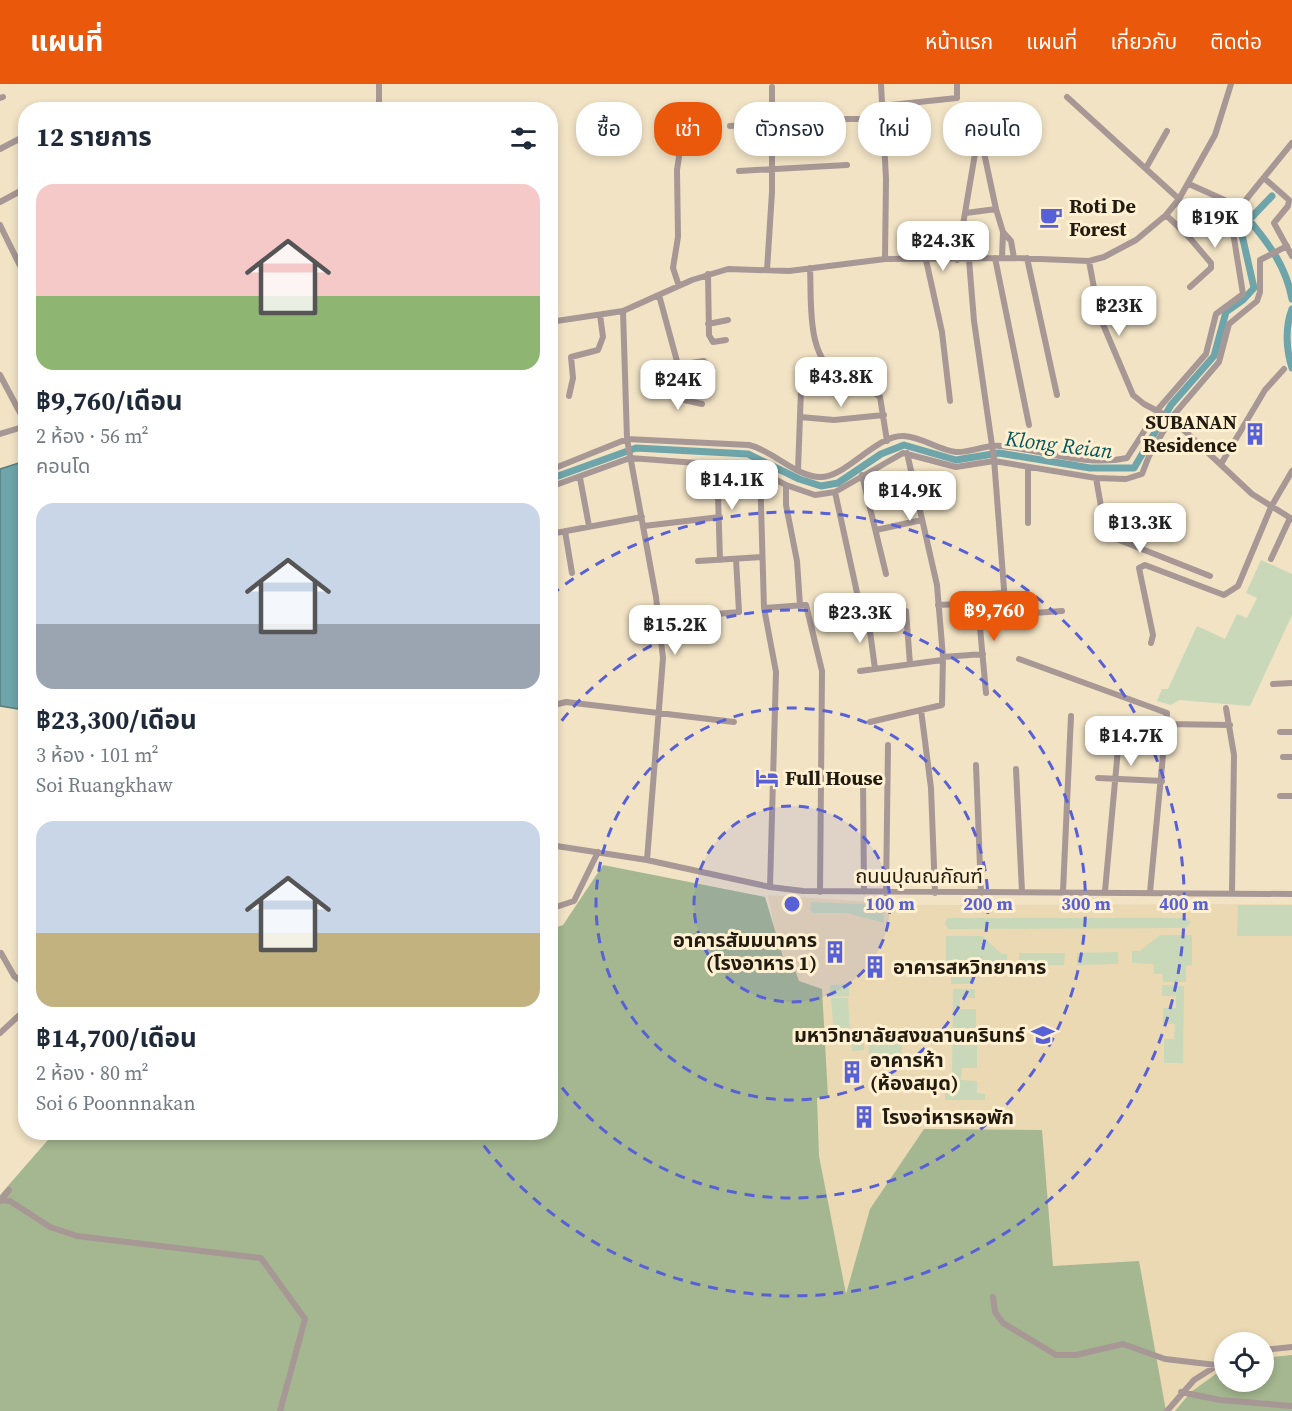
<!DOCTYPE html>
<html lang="th">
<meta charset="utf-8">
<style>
body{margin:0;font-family:"Source Serif 4","Noto Sans Thai",serif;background:#f2f2f3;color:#1f2937;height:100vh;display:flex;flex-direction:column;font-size:22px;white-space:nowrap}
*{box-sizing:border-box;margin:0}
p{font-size:20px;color:#747a83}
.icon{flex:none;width:33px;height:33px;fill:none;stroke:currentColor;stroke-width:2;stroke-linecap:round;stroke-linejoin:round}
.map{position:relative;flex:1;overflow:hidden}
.details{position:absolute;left:18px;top:18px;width:540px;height:1038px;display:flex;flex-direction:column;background:#fff;border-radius:24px;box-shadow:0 3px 9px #0003}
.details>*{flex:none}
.banner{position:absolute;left:576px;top:18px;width:570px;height:54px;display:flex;gap:12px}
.controls{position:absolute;left:1214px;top:1248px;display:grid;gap:12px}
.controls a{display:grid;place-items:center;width:60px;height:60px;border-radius:50%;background:#fff;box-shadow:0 3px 9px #0003;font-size:30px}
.price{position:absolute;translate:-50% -51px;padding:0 14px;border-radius:12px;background:#fff;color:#222;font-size:20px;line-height:39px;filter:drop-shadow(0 2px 3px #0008)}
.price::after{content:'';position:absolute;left:50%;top:36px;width:18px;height:14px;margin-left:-9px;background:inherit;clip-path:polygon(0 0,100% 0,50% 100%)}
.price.on{background:#ea580c;color:#fff}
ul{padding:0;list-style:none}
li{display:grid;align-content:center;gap:12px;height:318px;padding:0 18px}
li span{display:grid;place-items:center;height:186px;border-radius:18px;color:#555}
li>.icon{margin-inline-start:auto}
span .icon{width:108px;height:108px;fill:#fffc;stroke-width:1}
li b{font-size:26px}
h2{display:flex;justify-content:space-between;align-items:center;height:72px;padding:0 18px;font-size:26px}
.chip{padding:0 21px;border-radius:24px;background:#fff;box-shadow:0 3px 9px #0003;font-size:21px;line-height:54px}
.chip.on{background:#ea580c;color:#fff}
header{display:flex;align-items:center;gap:36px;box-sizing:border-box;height:84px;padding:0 30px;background:#ea580c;color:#fff}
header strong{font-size:28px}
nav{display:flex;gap:33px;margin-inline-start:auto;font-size:21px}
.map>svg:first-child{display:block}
.built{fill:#ebd9b4;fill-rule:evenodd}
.green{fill:#c8d8b9}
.forest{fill:#a4b790}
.water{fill:#6ea5aa;stroke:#577c7c;stroke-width:1.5}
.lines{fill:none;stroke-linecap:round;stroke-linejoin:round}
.canal{stroke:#6ea5aa;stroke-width:7}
.minor{stroke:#a79795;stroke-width:6}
.ring{fill:none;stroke:#5760d7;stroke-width:3;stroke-dasharray:10 8}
.labels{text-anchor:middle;stroke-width:6;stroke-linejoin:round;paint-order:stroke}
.poi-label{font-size:20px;font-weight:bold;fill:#211b10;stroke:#fff0d2;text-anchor:start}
.street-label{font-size:20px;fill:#211b10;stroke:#fff0d2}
.water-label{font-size:21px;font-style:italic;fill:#01565d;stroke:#fff0d2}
.centre{fill:#5760d7;stroke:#fff0d2;stroke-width:3}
.ring-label{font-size:18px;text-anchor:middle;font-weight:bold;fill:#5760d7;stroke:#fff0d2;stroke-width:6;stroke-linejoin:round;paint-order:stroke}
</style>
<header>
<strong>แผนที่</strong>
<nav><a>หน้าแรก</a><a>แผนที่</a><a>เกี่ยวกับ</a><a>ติดต่อ</a></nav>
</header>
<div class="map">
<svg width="1292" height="1327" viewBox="0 0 1292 1327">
<rect width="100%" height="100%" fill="#f2e3c5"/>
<path class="built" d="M768,811l147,10 377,-1v507h-413l-28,-74zM1224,1258h39v40h-39z"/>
<path class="green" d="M1261,476l31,14v41l-42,91 -71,-6 -8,5 -14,-4 5,-12h6l29,-63 28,13 12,-25 10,4 10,-20 -11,-5z
M811,818l72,3 1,18 -37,-10h-34l-3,-3z
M1238,821h54v31h-55z
M1187,834l4,5 -6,5 -237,1 -3,-5 2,-6z
M1160,851h32v30l-6,1v16h-23l-1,-8h-8l-1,-10 -21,-1v-12h8z
M946,852h36l20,18h5v12h-26v5l-6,1v12h-24v-20h-5z
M1118,868v12l-41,1v-12z
M1019,869h46l-1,12h-45z
M849,900v12l-18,1 -1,-12z
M1162,901l22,1 -1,77h-19v-24h10l1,-15 -12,-1v-15h13v-12h-14z
M953,905h22v9h-15v11h16v19h-15v11h16v29h-15l-1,12 16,1v12l8,1v6h-40v-19h7z
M831,914h17l2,36 -16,1z
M864,948v18l-12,1 -1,-18z
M868,950l34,1v21h-33z"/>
<path class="forest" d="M603,781l162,32 21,70h8l5,14 23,8 6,108 -11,1 2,58 27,138 24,-85 54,-80 118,1 11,136 86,-5 27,150h-1166v-216l54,-62 496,-1 1,-203 12,-4z
M1292,1271v56h-117l16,-19 33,-24v14h39v-24z"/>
<path class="water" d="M25,377h1l-1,249 -25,-4v-237z"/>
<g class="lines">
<path class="canal" d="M1249,136c21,25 37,47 43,79
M1292,225c-7,18 -6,40 0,59
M550,395l86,-31 112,6 51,25 22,7 17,-3 43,-29 23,-9 52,15 43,-7 91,15h44l37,-63 43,-49 12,-44 17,-12 11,-12 -12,-53 7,-15 23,-24"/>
<path class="minor" d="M379,0v26
M881,0l5,95 -1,80
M1067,13l112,102
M0,14l3,-1
M881,22l76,-8v-14
M434,26v-1
M730,42l88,-7h63
M980,50l16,75
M0,65l19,-10
M1146,84l21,-37
M739,87l108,-6
M1264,94l25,22 -1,6 -14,17 18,33
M1189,100l51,23
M0,118l26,-14
M966,129l30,-4 7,23 -1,26
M1166,131l22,21 23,27v5l-21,19
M0,141l26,53
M1003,148l8,9 3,17
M995,174l34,167
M1027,174l30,137
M926,176l16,72 8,69
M957,176l22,-130
M969,176l5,61 20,138 12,156 56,-4
M1089,177l10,54 34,80 11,9 27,14 81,76 40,25
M810,184c2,37 -5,89 32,111 12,7 27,9 38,18l7,44
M767,186l5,-78v-105
M708,190l1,61 4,7 13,-2
M679,202l-6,-18 5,-31 -1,-67 6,-40
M659,211l19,70 -6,17 1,11 7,6 22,5
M623,227l4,128 29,158 7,61 -16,202
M550,238l73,-11 69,-31 36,-11 61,2 96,-12 129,-1 75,3 15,-4 32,-17 30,-25 13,-16 36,-64 16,-51
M708,240l20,-4
M678,281l26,-4 8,8
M0,291l26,49
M657,308l16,2
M569,312l4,-18 -2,-21 27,-7 5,-13 -3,-22
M800,333l34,3 50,-5
M0,350l26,-8
M717,379l3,97
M1221,380l44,-74 19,-21
M550,386l77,-31 122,6c25,6 44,30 70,32 26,2 57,-43 85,-41 18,1 34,14 52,16 15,1 30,-8 45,-6 41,4 85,21 126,12l32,-50 47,-54 10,-40 27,-20 -11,-68 8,-19 52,-64
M798,386l4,-107h23
M760,387l4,137 12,64 -6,215
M862,391l24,99
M580,394l9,48
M1096,394l9,51 4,7 101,40
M786,401v20l11,56 3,44h3
M550,403l80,-29 121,9 35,18 29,10 20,-3 68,-39 53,14 38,-6 102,17 30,1 16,-5 7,-18 22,-38 48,-56 10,-38 28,-23 3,-9v-32l27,-14
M835,408l26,119
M1028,439v-54
M644,442l76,-9
M876,446l46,-10
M565,447l7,42
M550,450l92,-17
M1271,475l19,-41
M698,477l64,-4
M938,521l40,-2
M764,524l42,-3 16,66 -2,221
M906,527l4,53
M716,530l23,-2 -3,-53
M868,532l7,53
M1151,559l2,-8 -14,-67 6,-3 79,30 14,-9 33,-79 21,-36
M943,573l40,-3
M1019,575l148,54 -17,179
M860,587l82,-11
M1273,600l19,-1
M986,609l-9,-98 27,-2
M550,622l16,-4 168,20
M1226,624l8,47 -2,138
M921,626l10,78 4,105
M870,638l72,-17 1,-48 -6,-72 -30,-132
M1166,640l64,1
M1280,648h12
M1283,673h9
M976,681l5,128
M1016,685l6,123
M863,693l1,115
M1098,694l64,3
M1280,712h12
M550,761l97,15 123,27 33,4 489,3
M1063,807l8,-175
M1105,807l15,-164
M886,809l2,-148
M550,825l24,-8 24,-49
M1,869l13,23 12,9
M0,949l26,-24
M1,1116l9,1 40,26 27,9 184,22 44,61 -25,92
M0,1117l9,-11
M993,1213l2,15 8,11 53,32h20l47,-11 42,15 51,6
M1263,1266l29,-3
M1181,1308l39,8 72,6
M1167,1327l27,-31 30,-19"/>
</g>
<circle cx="792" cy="820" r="98" fill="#5760d7" fill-opacity=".12"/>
<g class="ring">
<circle cx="792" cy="820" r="98"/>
<circle cx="792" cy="820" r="196"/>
<path d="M551 651A294 294 0 1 1 551 989"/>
<path d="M551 511A392 392 0 1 1 475 1050"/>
</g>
<defs>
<g id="cafe-bare" transform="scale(1.8)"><path d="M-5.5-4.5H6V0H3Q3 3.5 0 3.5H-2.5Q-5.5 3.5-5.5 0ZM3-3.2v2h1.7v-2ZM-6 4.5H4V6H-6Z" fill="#5760d7" stroke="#fff0d2" stroke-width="2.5" paint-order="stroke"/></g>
<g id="building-bare" transform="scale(1.8)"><path d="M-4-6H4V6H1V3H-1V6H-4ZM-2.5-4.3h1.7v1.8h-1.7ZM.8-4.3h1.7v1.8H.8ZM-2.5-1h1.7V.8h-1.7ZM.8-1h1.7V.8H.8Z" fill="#5760d7" stroke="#fff0d2" stroke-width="2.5" paint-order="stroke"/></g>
<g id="hotel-bare" transform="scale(1.8)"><path d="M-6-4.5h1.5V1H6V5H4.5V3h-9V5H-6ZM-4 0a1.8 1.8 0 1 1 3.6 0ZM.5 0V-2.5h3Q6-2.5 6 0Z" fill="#5760d7" stroke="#fff0d2" stroke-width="2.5" paint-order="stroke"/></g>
<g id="university-bare" transform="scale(1.8)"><path d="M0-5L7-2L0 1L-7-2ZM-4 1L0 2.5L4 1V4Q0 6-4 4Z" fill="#5760d7" stroke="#fff0d2" stroke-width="2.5" paint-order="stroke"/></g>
</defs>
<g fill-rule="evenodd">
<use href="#cafe-bare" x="1051" y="133"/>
<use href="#building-bare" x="1255" y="350"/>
<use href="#hotel-bare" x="767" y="694"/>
<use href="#building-bare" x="835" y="868"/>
<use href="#building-bare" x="875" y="883"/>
<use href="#university-bare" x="1043" y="951"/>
<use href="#building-bare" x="852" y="988"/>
<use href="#building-bare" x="864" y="1033"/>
</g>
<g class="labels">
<g class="poi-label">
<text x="1069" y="129">Roti De<tspan x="1069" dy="23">Forest</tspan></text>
<text x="1237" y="345" text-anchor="end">SUBANAN<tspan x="1237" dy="23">Residence</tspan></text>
<text x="785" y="701">Full House</text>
<text x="817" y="863" text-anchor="end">อาคารสัมมนาคาร<tspan x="817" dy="23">(โรงอาหาร 1)</tspan></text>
<text x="893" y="890">อาคารสหวิทยาคาร</text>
<text x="1025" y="958" text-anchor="end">มหาวิทยาลัยสงขลานครินทร์</text>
<text x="870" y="983">อาคารห้า<tspan x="870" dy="23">(ห้องสมุด)</tspan></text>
<text x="882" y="1040">โรงอา่หารหอพัก</text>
</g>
<g class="street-label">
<text x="919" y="799">ถนนปุณณกัณฑ์</text>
</g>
<g class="water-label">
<text transform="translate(1059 361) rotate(7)" y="7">Klong Reian</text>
</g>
</g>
<circle cx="792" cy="820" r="9" class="centre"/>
<g class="ring-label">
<text x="890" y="826">100 m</text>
<text x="988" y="826">200 m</text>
<text x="1086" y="826">300 m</text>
<text x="1184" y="826">400 m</text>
</g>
</svg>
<div class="controls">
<a><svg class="icon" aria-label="locate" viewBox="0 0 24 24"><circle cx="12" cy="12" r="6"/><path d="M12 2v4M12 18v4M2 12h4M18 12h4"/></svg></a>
</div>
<b class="price" style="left:1215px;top:165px">฿19K</b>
<b class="price" style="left:943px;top:188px">฿24.3K</b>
<b class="price" style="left:1119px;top:253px">฿23K</b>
<b class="price" style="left:841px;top:324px">฿43.8K</b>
<b class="price" style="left:678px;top:327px">฿24K</b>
<b class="price" style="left:732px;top:427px">฿14.1K</b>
<b class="price" style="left:910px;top:438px">฿14.9K</b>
<b class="price" style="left:1140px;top:470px">฿13.3K</b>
<b class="price on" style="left:994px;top:558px">฿9,760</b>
<b class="price" style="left:860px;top:560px">฿23.3K</b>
<b class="price" style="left:675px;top:572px">฿15.2K</b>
<b class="price" style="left:1131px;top:683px">฿14.7K</b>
<div class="banner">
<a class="chip">ซื้อ</a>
<a class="chip on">เช่า</a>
<a class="chip">ตัวกรอง</a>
<a class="chip">ใหม่</a>
<a class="chip">คอนโด</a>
</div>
<section class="details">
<h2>12 รายการ<svg class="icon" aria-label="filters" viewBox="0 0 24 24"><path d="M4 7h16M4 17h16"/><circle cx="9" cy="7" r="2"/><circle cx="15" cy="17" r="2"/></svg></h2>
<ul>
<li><span style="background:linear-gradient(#f6c9c9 60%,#8fb573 0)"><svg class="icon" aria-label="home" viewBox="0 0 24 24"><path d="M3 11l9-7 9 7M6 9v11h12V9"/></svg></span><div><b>฿9,760/เดือน</b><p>2 ห้อง · 56 m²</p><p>คอนโด</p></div></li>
<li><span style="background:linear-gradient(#c9d6e8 65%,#9aa5b1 0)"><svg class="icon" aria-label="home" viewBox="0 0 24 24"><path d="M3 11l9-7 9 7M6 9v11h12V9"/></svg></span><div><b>฿23,300/เดือน</b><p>3 ห้อง · 101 m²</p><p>Soi Ruangkhaw</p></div></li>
<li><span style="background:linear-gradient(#c9d6e8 60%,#c2b280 0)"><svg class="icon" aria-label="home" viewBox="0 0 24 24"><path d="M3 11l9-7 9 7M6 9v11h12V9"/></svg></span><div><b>฿14,700/เดือน</b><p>2 ห้อง · 80 m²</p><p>Soi 6 Poonnnakan</p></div></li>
</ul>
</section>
</div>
